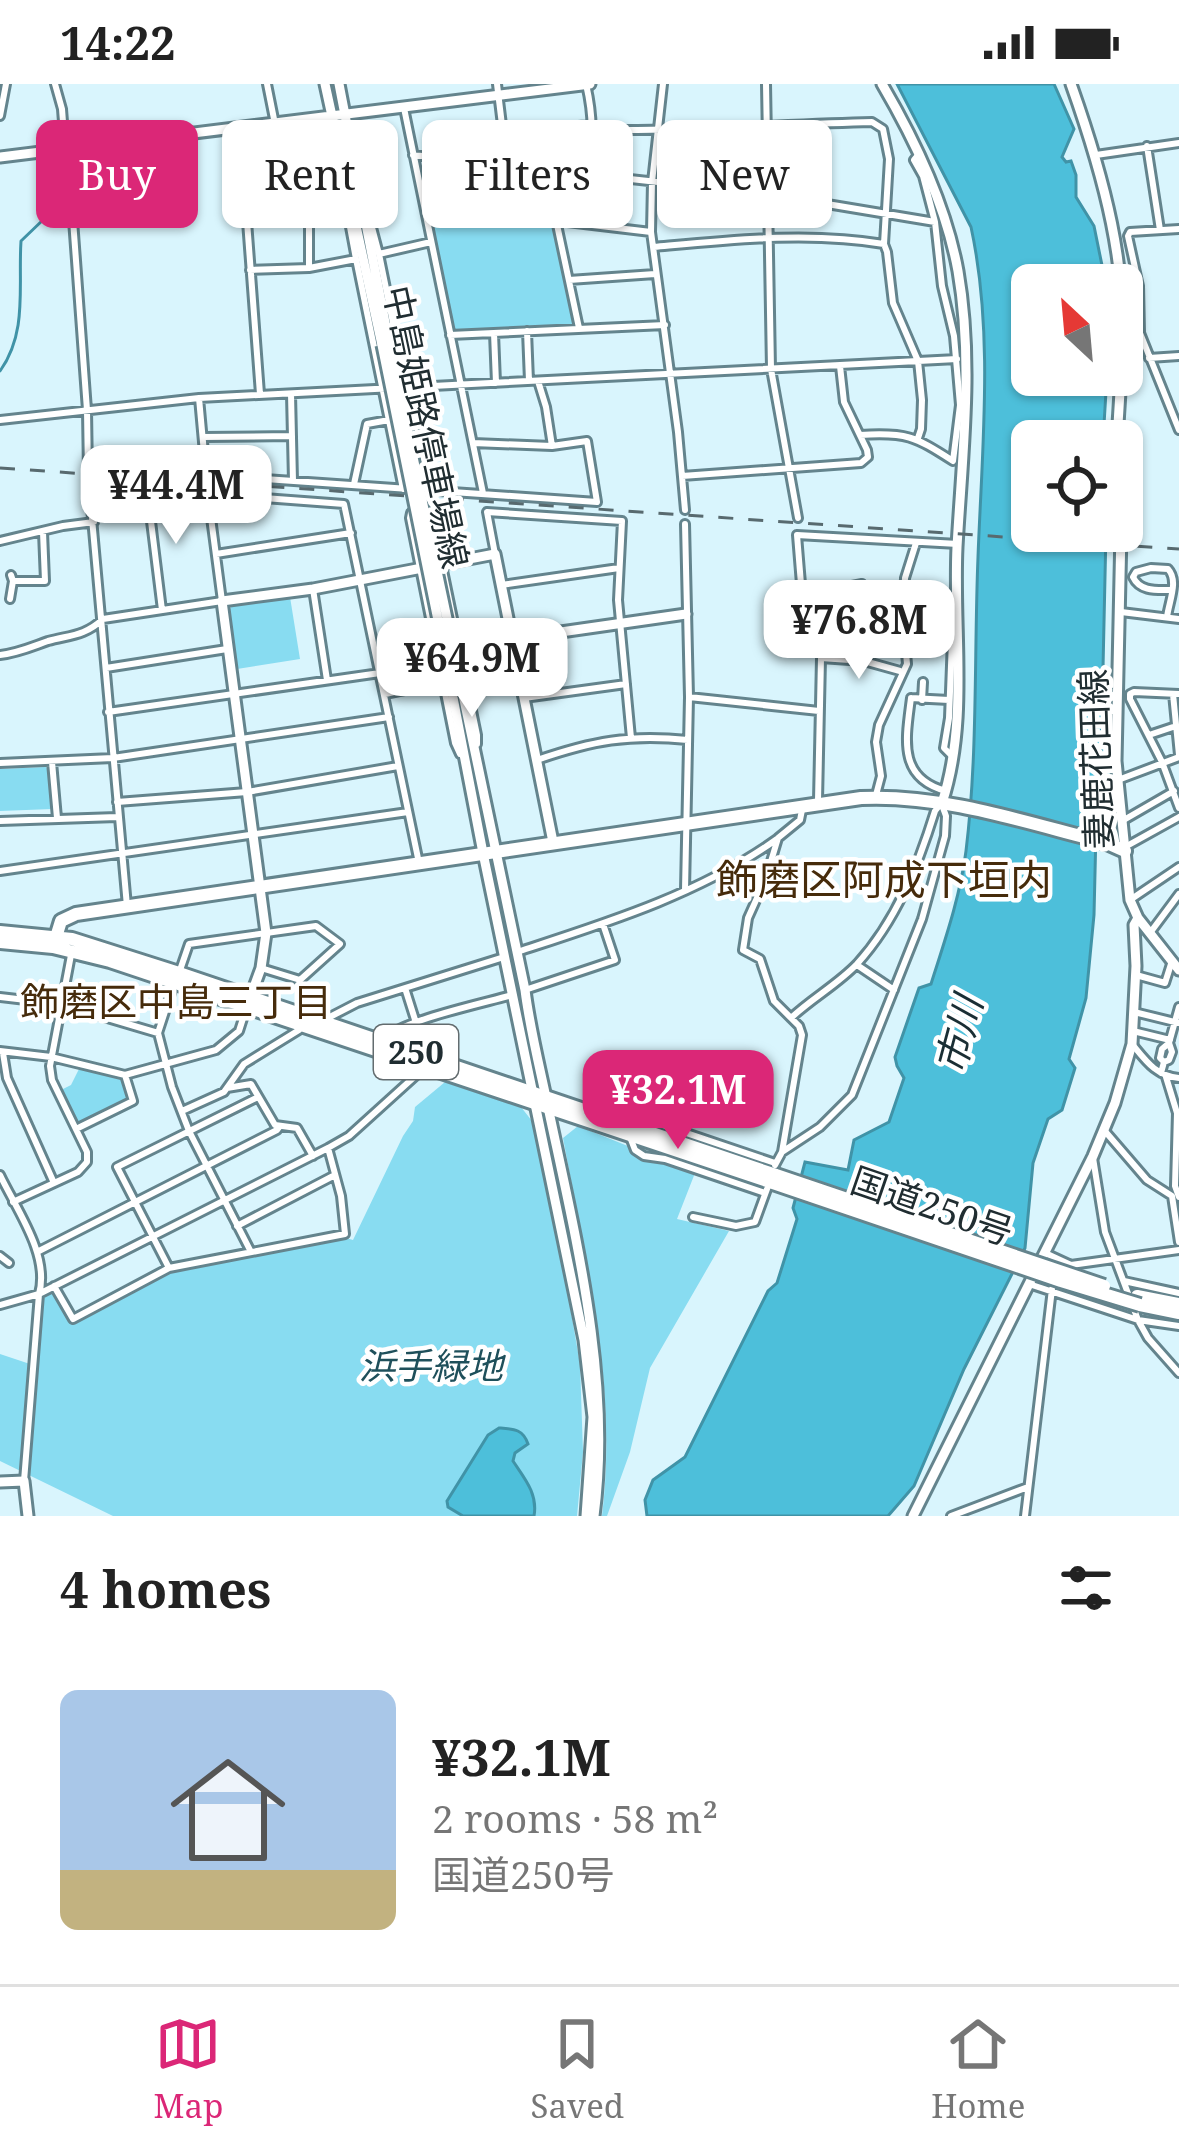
<!DOCTYPE html>
<meta charset="utf-8">
<style>
body{margin:0;font-family:"Noto Serif","Noto Sans JP",serif;background:#f6f6f6;color:#222;height:100vh;display:flex;flex-direction:column;font-size:45px;white-space:nowrap}
*{box-sizing:border-box;margin:0}
p{font-size:39px;color:#767676}
.icon{flex:none;width:66px;height:66px;fill:none;stroke:currentColor;stroke-width:2;stroke-linecap:round;stroke-linejoin:round}
.map{position:relative;height:1432px;overflow:hidden}
.sheet{display:flex;flex-direction:column;background:#fff;flex:1}
.sheet>*{flex:none}
.banner{position:absolute;left:36px;top:36px;width:1107px;height:108px;display:flex;gap:24px}
.needle{width:78px;rotate:334deg}
.tools{position:absolute;left:1011px;top:180px;display:grid;gap:24px}
.tools a{display:grid;place-items:center;width:132px;height:132px;border-radius:18px;background:#fff;box-shadow:0 3px 9px #0004;font-size:60px}
.price{position:absolute;translate:-50% -102px;padding:0 27px;border-radius:24px;background:#fff;color:#222;font-size:39px;line-height:78px;filter:drop-shadow(0 3px 6px #0008)}
.price::after{content:'';position:absolute;left:50%;top:72px;width:36px;height:27px;margin-left:-18px;background:inherit;clip-path:polygon(0 0,100% 0,50% 100%)}
.price.selected{background:#db2777;color:#fff}
ul{padding:0;list-style:none}
li{display:flex;align-items:center;gap:36px;height:300px;padding:0 60px}
li span{display:grid;place-items:center;flex:none;width:336px;height:240px;border-radius:18px;color:#555}
li>.icon{margin-inline-start:auto}
span .icon{width:144px;height:144px;fill:#fffc;stroke-width:1}
li b{font-size:51px}
h2{display:flex;justify-content:space-between;align-items:center;height:144px;padding:0 60px;font-size:51px}
.tag{padding:0 42px;border-radius:18px;background:#fff;box-shadow:0 3px 9px #0004;font-size:42px;line-height:108px}
.tag.selected{background:#db2777;color:#fff}
.status{display:flex;justify-content:space-between;align-items:center;height:84px;padding:0 60px;background:#fff;direction:ltr}
.status svg{height:33px;fill:currentColor}
.menu{display:flex;justify-content:space-around;align-items:center;height:168px;border-top:3px solid #e0e0e0;background:#fff;font-size:33px;color:#767676}
.menu a{display:grid;justify-items:center;gap:6px}
.menu .selected{color:#db2777}
.map>svg:first-child{display:block}
.green{fill:#88dcf1}
.water{fill:#4dbfda;stroke:#4093a7;stroke-width:3}
.lines{fill:none;stroke-linecap:round;stroke-linejoin:round}
.stream{stroke:#4093a7;stroke-width:3}
.street-casing{stroke:#64848d;stroke-width:12}
.secondary-casing{stroke:#64848d;stroke-width:15}
.highway-casing{stroke:#64848d;stroke-width:18}
.street{stroke:#fff;stroke-width:6}
.secondary{stroke:#fff;stroke-width:9}
.highway{stroke:#fff;stroke-width:12}
.rail{stroke:#586a6f;stroke-width:3;stroke-dasharray:15 15;stroke-linecap:butt}
.secondary-bridge-casing{stroke:#64848d;stroke-width:15;stroke-linecap:butt}
.highway-bridge-casing{stroke:#64848d;stroke-width:18;stroke-linecap:butt}
.secondary-bridge{stroke:#fff;stroke-width:9}
.highway-bridge{stroke:#fff;stroke-width:12}
.labels{text-anchor:middle;stroke-width:9;stroke-linejoin:round;paint-order:stroke}
.shield{fill:#fff;stroke:#636c6f;stroke-width:3}
.shield-label{font-size:33px;font-weight:bold;fill:#202d31}
.street-label{font-size:36px;fill:#202d31;stroke:#fff}
.park-label{font-size:36px;font-style:italic;fill:#1f505b;stroke:#fff}
.neighbourhood-label{font-size:39px;fill:#462b0b;stroke:#fff}
.water-label{font-size:39px;font-style:italic;fill:#1a2e34;stroke:#fff}
.quarter-label{font-size:42px;fill:#462b0b;stroke:#fff}
</style>
<div class="status"><b>14:22</b><svg viewBox="0 0 49 12"><path d="M0 12V9h3v3zM5 12V6h3v6zM10 12V3h3v9zM15 12V0h3v12zM26 1h20v11H26zM47 4h2v5h-2z"/></svg></div>
<div class="map">
<svg width="1179" height="1432" viewBox="0 0 1179 1432">
<rect width="100%" height="100%" fill="#d9f5fd"/>
<path class="green" d="M431,125l120,14 3,5 20,93 -3,4 -118,6 -26,-120z
M290,513l10,62 -63,10 -8,-59 3,-4z
M46,683l3,4 3,38 -52,2v-42z
M80,983l42,10 5,11v12l-47,23 -5,-2 -14,-31 10,-5z
M445,998l76,25 11,14 30,139 18,104 3,88 -6,64h-464l-113,-55v-107l30,10 -3,32 7,-1 8,-99 12,-6 19,32 100,-52 170,-33 10,3 50,-104 10,-15 2,-14z
M578,1042l117,47 -18,46 52,12 -79,137 -20,84 -23,64h-5c16,-129 -16,-252 -39,-378z"/>
<path class="water" d="M897,0h157l20,45 -12,28 4,5 5,-1 5,14v22l18,29 12,59h-74v90h75l-4,66h-71v90h74l-5,229 5,11 -9,18 -3,126 -8,83 -17,61 6,9 -13,42 -14,9 -15,44 -8,85 -61,121 -50,117 -26,30h-241l-2,-16 8,-20 32,-23 83,-166 9,-8 20,-64 -4,-11 12,-46 43,8 6,-30 35,-18 15,-44 -7,-12 -2,-9 24,-69 12,-4c14,-44 29,-87 35,-133 12,-98 8,-196 12,-294 4,-109 16,-224 -7,-330z
M499,1344c15,1 24,1 29,16l-13,9 -2,8c12,18 25,33 21,55h-71l-15,-9 -1,-6 41,-66z"/>
<g class="lines">
<path class="stream" d="M0,287c28,-39 18,-85 21,-130l24,-23 24,-4"/>
<g class="street-casing">
<path id="street" d="M55,0l7,25 3,39
M267,0l8,40
M497,0l10,82
M663,0l-11,98 -1,50 27,200 7,78
M766,0l5,285 27,149
M404,24l79,385
M0,32l6,-32
M287,38l8,45 14,32v69
M240,44l20,266
M1147,62l13,84
M77,63l-7,32 17,231 1,64 39,432
M557,67l34,-3
M919,70l-5,6 9,16 12,46 7,64 12,50 6,69 6,3
M413,71l354,39 168,28
M1096,71l83,-12
M533,85l-5,-34 9,-6 55,-4
M244,87l50,-4
M563,88l-7,48 23,108
M586,91c7,-35 8,-56 0,-91
M620,95l5,-49c82,0 164,-6 247,-8l11,7 6,30 -5,85 3,8 6,51 25,58 4,39 -1,29 -3,9
M424,121l227,27
M365,129l5,7 9,34 48,236
M352,134l-2,9 6,32 47,230
M1179,145l-49,3 -2,4 11,50 1,47 39,97
M654,163c75,-7 155,-16 230,-3
M379,170l52,-12
M250,186l59,-2 47,-9
M569,196l86,-6
M527,247l2,50
M494,249l2,50
M450,251l215,-10
M1149,274l30,-2
M538,297l8,26 6,39
M291,310l2,87
M199,314l7,77 391,27 -10,-61 -35,5 -79,-3
M0,336l199,-22 758,-39
M860,351c46,-3 54,1 93,26l7,-56
M203,353l89,-1
M682,392l179,-13 7,-6 -1,-7 -23,-48 -4,-36
M354,400l13,-60 22,-4
M685,440l4,173 -4,193
M0,457l63,-15 31,-4
M216,470l135,-21
M495,470l-8,-42 135,9 -4,79 13,138
M13,497h32l-2,-49
M501,501l118,-17
M838,504l7,9 19,64
M313,505l14,91
M810,505l4,-3 23,3 25,-5
M10,515l3,-18 -2,-6
M162,526l-15,-121 197,15 75,359
M1121,528l58,7
M1167,533c2,-16 12,-36 1,-48l-17,-1 -15,4 -3,5c7,15 24,13 38,13
M904,550l48,5 -3,-39 4,-5 4,1
M0,571c18,-2 31,-8 48,-14 22,-6 37,-5 55,-22l119,-18 -14,-106
M821,574l43,3 36,10
M106,584l121,-19
M466,596l52,-10
M385,610l58,-12
M1173,610l6,61
M1179,610l-45,-2 -4,2v5l32,63 17,46
M689,613l130,14
M524,614l102,-14
M911,614c-5,40 -14,80 35,93
M911,614l38,2
M922,616l1,-18
M108,628l272,-39
M1149,651l24,-8
M460,670l-5,-11 -45,-225 1,-5 18,-1 3,5 45,218v9
M951,671l-7,-7 5,-30 3,-79
M537,676c55,-19 92,-26 151,-20
M52,678l5,56
M0,679l113,-5 276,-41
M1118,696l61,-23
M876,711l5,-19 -5,-34 3,-17 28,-61 -4,-44 2,-42 11,-35
M818,717l3,-143 -11,-69 -9,-5 -4,-49 161,9
M117,718l130,-10 151,-26
M0,737l117,-4
M1122,737l52,-30
M1125,763l54,-30
M0,787l408,-59
M1130,816l49,-33
M1150,849l29,-39
M517,868c89,-29 183,-58 260,-113
M857,881l37,25
M179,889l10,-29 127,-18 24,18 -40,36 -39,-12
M1136,891l29,8 6,-19
M174,900l-16,49 14,54 17,44 62,121
M405,904l18,57v9
M525,906l90,-30 -12,-36
M0,913l60,7 98,29
M1134,928l45,11
M791,934c20,-19 47,-34 66,-54 39,-43 61,-98 78,-153l4,-5
M326,935l31,-16 147,-46
M1133,947l37,9
M382,956c21,-20 98,-36 130,-45
M1132,960c14,17 24,32 47,34
M0,967l51,6 74,18 91,-25 23,-19 7,-22
M3,969l4,25 47,105
M1164,978l5,-2 3,-8 -3,-9
M1161,989l3,-11 -4,-4 2,-9 7,-6 10,-36
M1166,993l11,36 -2,73 4,11
M227,1004l24,-4 24,41 22,3 16,28
M593,1025l37,5 145,49
M182,1027l42,-19 20,-28 55,-34 3,-4
M76,1045l57,-28 -8,-26
M1104,1046l43,50 25,16 7,46
M630,1053l5,13 9,6 21,3 100,34
M782,1068l38,-25 32,-32 70,-176 23,-83 1,-20 -4,-11
M1093,1074l12,74 33,88 10,18 31,35
M775,1081l7,-13 20,-117 -3,-9 -25,-25 -14,-42 -17,-9 5,-32 18,-40 12,-40 22,-18 2,-10
M0,1091c16,34 50,80 39,119l-15,187
M13,1118l65,-30 9,-10v-10l-35,-72 -2,-14 21,-111
M693,1133l43,9 19,-4 12,-33
M237,1142l98,-51
M37,1168l240,-122 3,-4
M1045,1169l26,12 108,-15
M0,1172l9,7
M169,1184l-52,-101 141,-70
M1124,1197l55,12
M1029,1200l109,36 41,6
M54,1202l19,33 96,-51 176,-34 -4,-38 -13,-48
M0,1221l39,-11 289,-146 21,-12 74,-67
M951,1432l77,-29
M1025,1432l27,-227"/>
</g>
<g class="secondary-casing">
<path id="secondary" d="M325,0l57,261
M339,0l50,259
M882,0c34,58 64,121 76,187 16,92 4,185 -1,276 -4,85 12,174 -15,256
M1071,0c33,93 58,184 51,283
M0,73l590,-73
M1117,357l4,-66
M1121,447l-5,230 14,139 8,18 41,52
M449,544l76,362c5,40 15,78 23,117 28,132 64,274 46,409
M440,546l43,223 101,487 9,77 -7,99
M512,555l174,-25
M250,914l11,-30 5,-35 -44,-332 91,-12 182,-35 58,288
M0,1398l24,-1 4,35
M913,1432l180,-360 22,-53 17,-59 4,-78 -2,-41 4,-7"/>
</g>
<g class="highway-casing">
<path id="highway" d="M0,848l72,7 107,34 597,202
M0,858l53,5 57,14 663,222
M53,863l8,-26 15,-7 785,-116c83,-4 166,25 246,45l18,8
M1137,1212l42,8
M1140,1221l39,8"/>
</g>
<use href="#street" class="street"/>
<use href="#secondary" class="secondary"/>
<use href="#highway" class="highway"/>
<path class="rail" d="M0,384l1179,81"/>
<g class="secondary-bridge-casing">
<path id="secondary-bridge" d="M389,259l60,285
M382,261l58,285"/>
</g>
<g class="highway-bridge-casing">
<path id="highway-bridge" d="M776,1091l328,111
M773,1099l288,98 79,24"/>
</g>
<use href="#secondary-bridge" class="secondary-bridge"/>
<use href="#highway-bridge" class="highway-bridge"/>
</g>
<g class="labels">
<rect class="shield" x="374" y="941" width="84" height="54" rx="9"/>
<g class="shield-label">
<text x="416" y="980">250</text>
</g>
<g class="street-label">
<text transform="translate(426 343) rotate(78)" y="13">中島姫路停車場線</text>
<text transform="translate(1096 675) rotate(-92)" y="13">妻鹿花田線</text>
<text transform="translate(932 1122) rotate(19)" y="13">国道250号</text>
</g>
<g class="park-label">
<text x="431" y="1295">浜手緑地</text>
</g>
<g class="neighbourhood-label">
<text x="176" y="932">飾磨区中島三丁目</text>
</g>
<g class="water-label">
<text transform="translate(959 951) rotate(-75)" y="14">市川</text>
</g>
<g class="quarter-label">
<text x="884" y="811">飾磨区阿成下垣内</text>
</g>
</g>
</svg>
<div class="tools">
<a><svg class="needle" viewBox="-14 -14 28 28"><path d="M0-13l5 13h-10z" fill="#e53935"/><path d="M0 13l5-13h-10z" fill="#767676"/></svg></a>
<a><svg class="icon" aria-label="locate" viewBox="0 0 24 24"><circle cx="12" cy="12" r="6"/><path d="M12 2v4M12 18v4M2 12h4M18 12h4"/></svg></a>
</div>
<b class="price" style="left:176px;top:463px">¥44.4M</b>
<b class="price" style="left:859px;top:598px">¥76.8M</b>
<b class="price" style="left:472px;top:636px">¥64.9M</b>
<b class="price selected" style="left:678px;top:1068px">¥32.1M</b>
<div class="banner">
<a class="tag selected">Buy</a>
<a class="tag">Rent</a>
<a class="tag">Filters</a>
<a class="tag">New</a>
</div>
</div>
<section class="sheet">
<h2>4 homes<svg class="icon" aria-label="filters" viewBox="0 0 24 24"><path d="M4 7h16M4 17h16"/><circle cx="9" cy="7" r="2"/><circle cx="15" cy="17" r="2"/></svg></h2>
<ul>
<li><span style="background:linear-gradient(#a9c7e8 75%,#c2b280 0)"><svg class="icon" aria-label="home" viewBox="0 0 24 24"><path d="M3 11l9-7 9 7M6 9v11h12V9"/></svg></span><div><b>¥32.1M</b><p>2 rooms · 58 m²</p><p>国道250号</p></div></li>
</ul>
</section>
<nav class="menu">
<a class="selected"><svg class="icon" aria-label="map" viewBox="0 0 24 24"><path d="M3 6l6-2 6 2 6-2v14l-6 2-6-2-6 2zM9 4v14M15 6v14"/></svg>Map</a>
<a><svg class="icon" aria-label="saved" viewBox="0 0 24 24"><path d="M7 4h10v16l-5-4-5 4z"/></svg>Saved</a>
<a><svg class="icon" aria-label="home" viewBox="0 0 24 24"><path d="M3 11l9-7 9 7M6 9v11h12V9"/></svg>Home</a>
</nav>
